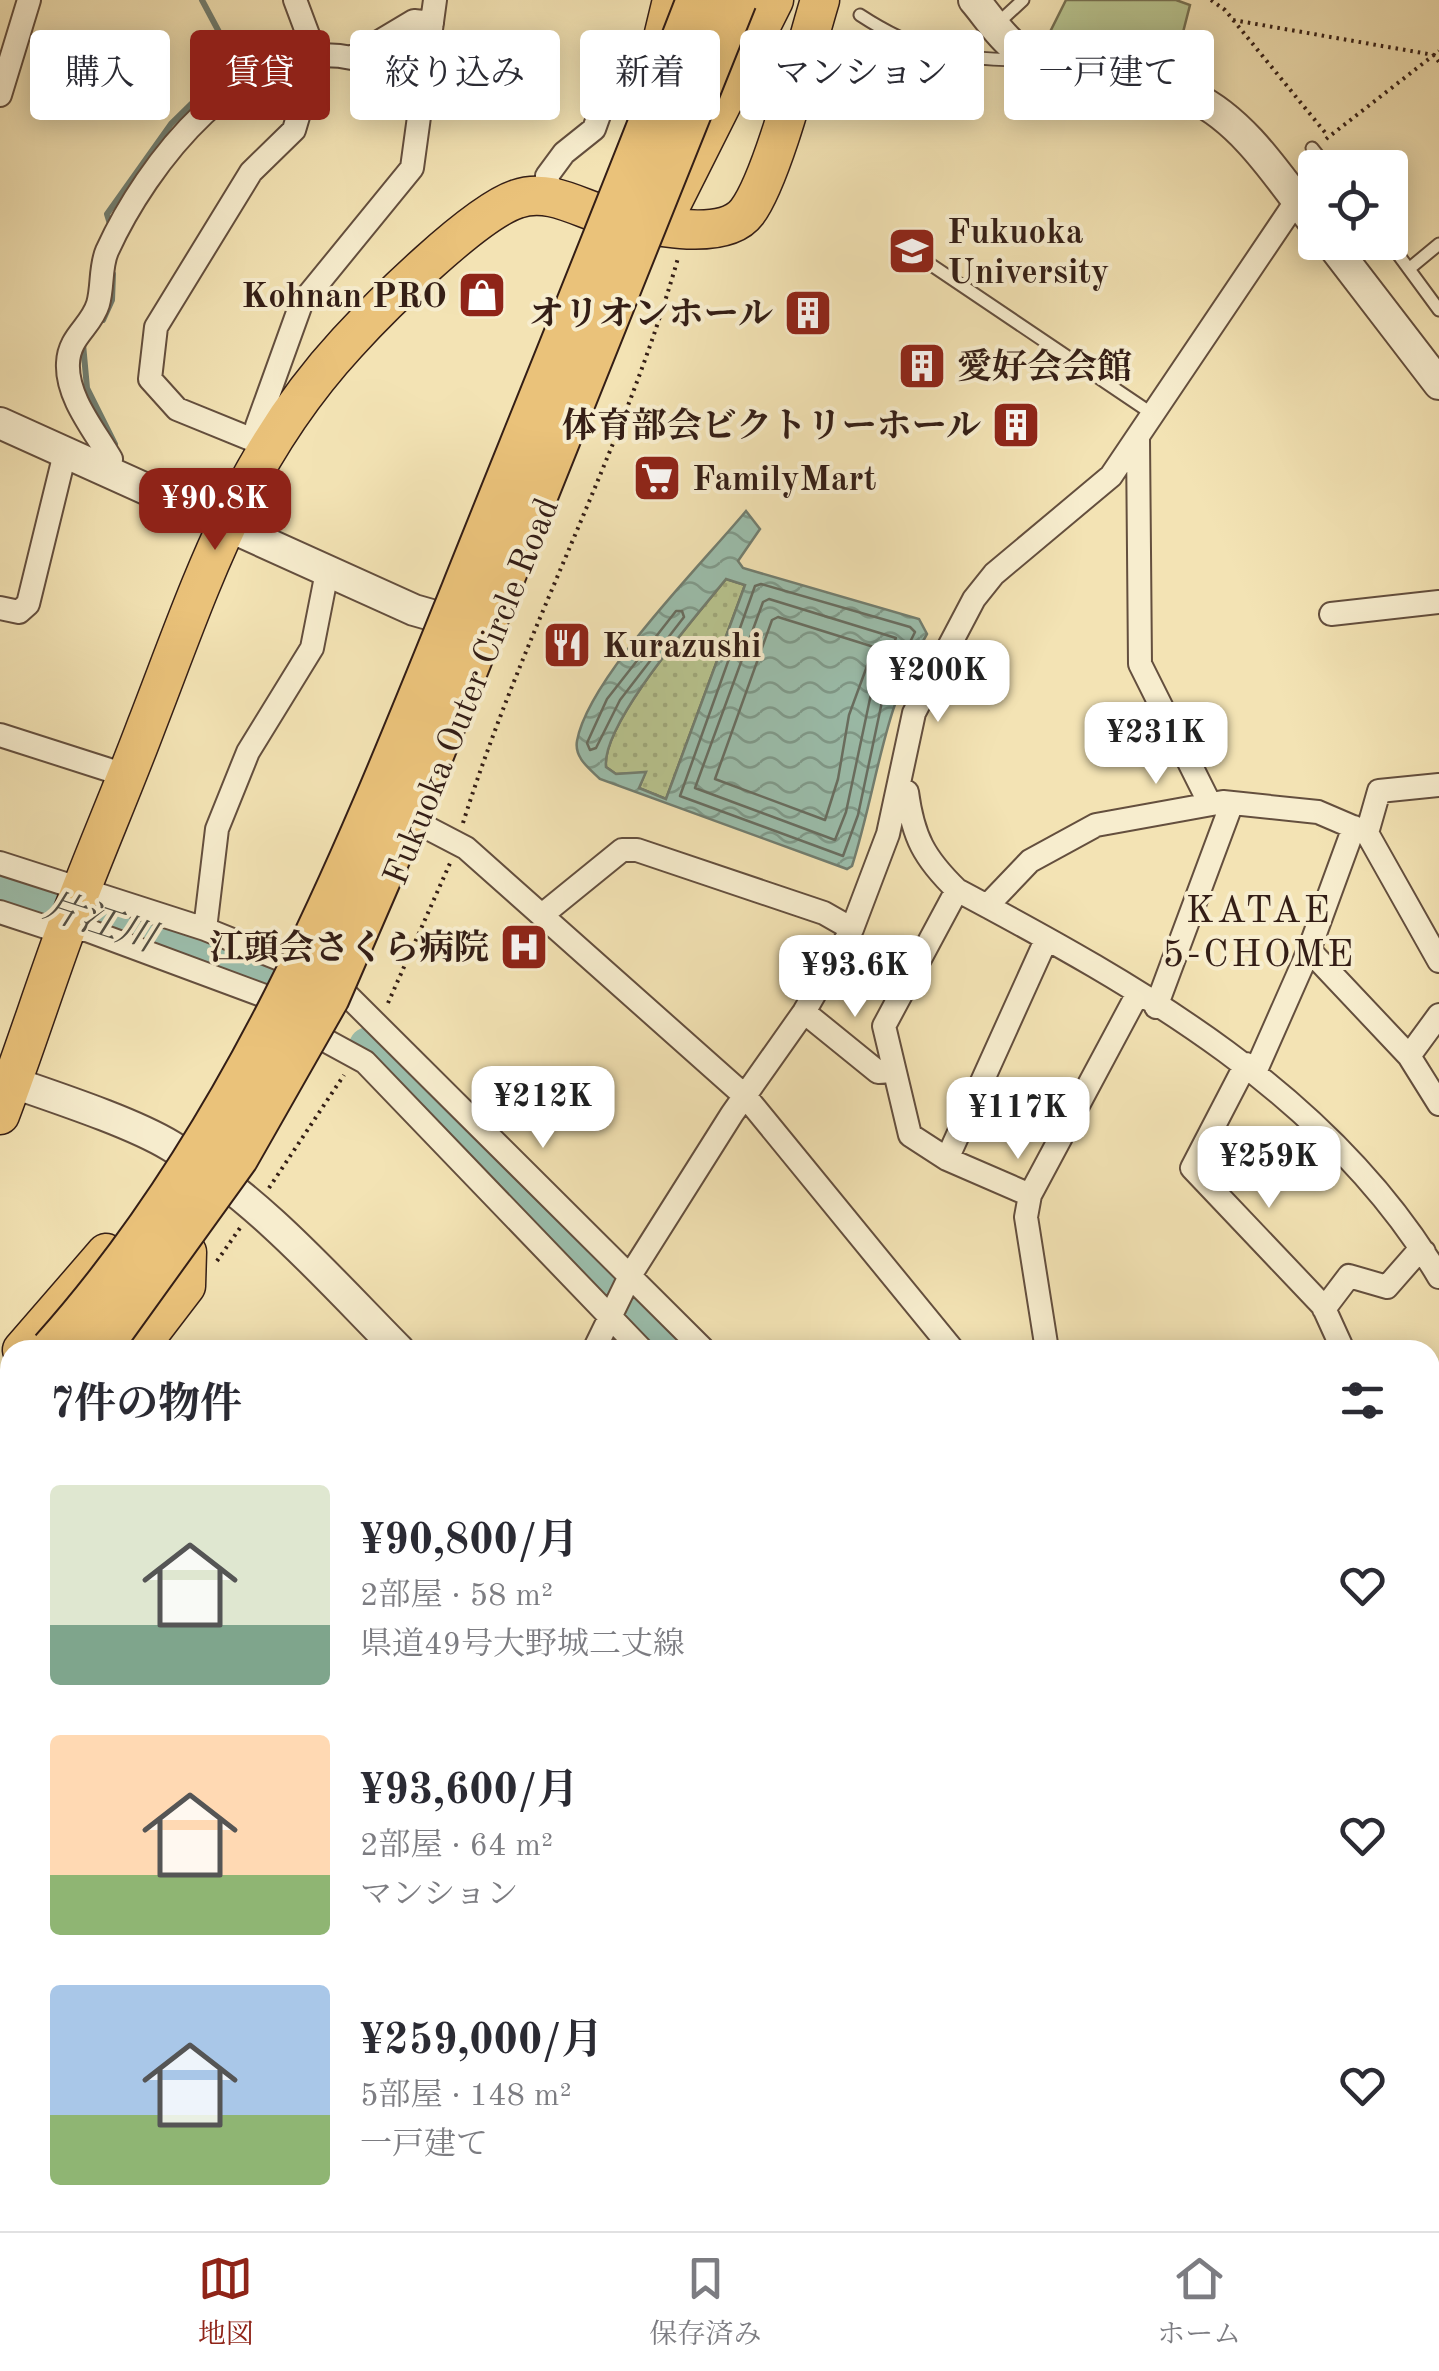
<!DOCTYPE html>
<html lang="ja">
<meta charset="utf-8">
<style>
body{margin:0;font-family:"Old Standard TT","Noto Serif JP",serif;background:#f7f7f7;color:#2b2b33;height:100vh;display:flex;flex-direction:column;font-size:38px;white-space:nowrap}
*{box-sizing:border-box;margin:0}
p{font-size:32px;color:#7c7c81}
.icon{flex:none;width:55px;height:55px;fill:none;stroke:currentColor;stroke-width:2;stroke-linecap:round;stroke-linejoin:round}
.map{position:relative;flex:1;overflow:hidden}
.side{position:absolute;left:0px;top:1340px;width:1440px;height:892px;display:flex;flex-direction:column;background:#fff;border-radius:30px 30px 0 0;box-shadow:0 5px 25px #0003}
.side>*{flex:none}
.top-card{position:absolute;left:30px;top:30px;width:1380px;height:90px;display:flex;gap:20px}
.fabs{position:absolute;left:1298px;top:150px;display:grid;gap:20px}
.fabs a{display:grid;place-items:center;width:110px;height:110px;border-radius:10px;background:#fff;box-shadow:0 5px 25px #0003;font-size:50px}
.price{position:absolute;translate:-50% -85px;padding:0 22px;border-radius:20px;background:#fff;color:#222;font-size:32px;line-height:65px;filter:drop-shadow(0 2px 5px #0008)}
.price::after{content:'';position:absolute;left:50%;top:60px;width:30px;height:22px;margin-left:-15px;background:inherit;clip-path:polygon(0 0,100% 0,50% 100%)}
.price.selected{background:#8f2418;color:#fff}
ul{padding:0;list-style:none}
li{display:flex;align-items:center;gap:30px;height:250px;padding:0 50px}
li span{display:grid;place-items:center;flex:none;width:280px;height:200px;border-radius:10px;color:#555}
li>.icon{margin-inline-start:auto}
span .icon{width:120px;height:120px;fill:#fffc;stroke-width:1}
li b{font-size:42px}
h2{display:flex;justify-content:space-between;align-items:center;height:120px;padding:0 50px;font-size:42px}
.chip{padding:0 35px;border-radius:10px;background:#fff;box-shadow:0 5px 25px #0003;font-size:35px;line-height:90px}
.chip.selected{background:#8f2418;color:#fff}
.tab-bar{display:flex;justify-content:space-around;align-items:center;height:140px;border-top:2px solid #e1e1e2;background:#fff;font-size:28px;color:#7c7c81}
.tab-bar a{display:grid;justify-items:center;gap:5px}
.tab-bar .selected{color:#8f2418}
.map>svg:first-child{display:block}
.grass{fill:url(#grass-dots);stroke:#767152;stroke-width:2.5}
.pitch{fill:#b8c48f;stroke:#767152;stroke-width:2.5}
.water{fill:url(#water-waves);stroke:#727e70;stroke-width:2.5;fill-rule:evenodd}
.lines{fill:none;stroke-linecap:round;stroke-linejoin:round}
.shore{stroke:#686e61;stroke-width:2.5}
.stream{stroke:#727e70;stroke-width:6}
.river{stroke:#9bbeac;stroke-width:38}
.service-casing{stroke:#644f3e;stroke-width:15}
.minor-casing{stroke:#644f3e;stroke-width:26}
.tertiary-casing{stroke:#644f3e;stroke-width:34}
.primary-casing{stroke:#341e16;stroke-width:41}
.trunk-casing{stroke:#341e16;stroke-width:41}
.motorway-casing{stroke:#341e16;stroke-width:46}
.path{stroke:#341e16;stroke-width:4;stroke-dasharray:2.5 5;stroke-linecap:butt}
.service{stroke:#f7edce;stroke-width:11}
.minor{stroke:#f7edce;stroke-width:22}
.tertiary{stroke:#f7edce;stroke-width:30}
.primary{stroke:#eac27a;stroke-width:38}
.trunk{stroke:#eac27a;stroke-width:38}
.motorway{stroke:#eac27a;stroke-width:42}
.motorway-bridge-casing{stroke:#341e16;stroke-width:46;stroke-linecap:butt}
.motorway-bridge{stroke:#eac27a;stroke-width:42}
.labels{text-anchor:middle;stroke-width:8;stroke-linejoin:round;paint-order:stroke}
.poi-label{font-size:35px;font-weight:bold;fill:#341e16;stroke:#f7edce;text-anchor:start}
.street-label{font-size:35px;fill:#341e16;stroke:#f7edce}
.neighbourhood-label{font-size:38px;letter-spacing:2.5px;fill:#341e16;stroke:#f7edce}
.water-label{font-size:38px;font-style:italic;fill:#534e43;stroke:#f7edce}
</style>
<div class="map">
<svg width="1439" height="2231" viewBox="0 0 1439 2231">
<defs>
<pattern id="grass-dots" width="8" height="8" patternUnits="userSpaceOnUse" patternTransform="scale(2.5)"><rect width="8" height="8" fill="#b8c48f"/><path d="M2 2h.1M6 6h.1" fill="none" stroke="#9fa87b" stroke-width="1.8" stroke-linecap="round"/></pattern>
<pattern id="water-waves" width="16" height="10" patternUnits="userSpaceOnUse" patternTransform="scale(2.5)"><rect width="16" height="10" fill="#9bbeac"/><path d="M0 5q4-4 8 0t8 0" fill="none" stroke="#7f9a8b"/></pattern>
</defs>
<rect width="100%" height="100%" fill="#f3e3b4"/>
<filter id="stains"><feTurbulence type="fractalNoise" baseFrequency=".002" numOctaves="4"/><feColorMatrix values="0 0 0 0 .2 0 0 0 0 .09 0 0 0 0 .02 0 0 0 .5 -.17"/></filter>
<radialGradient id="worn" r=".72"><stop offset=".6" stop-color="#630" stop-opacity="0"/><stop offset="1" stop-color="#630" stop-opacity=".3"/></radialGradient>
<path class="grass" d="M726,579l19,6 -79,214 -27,-11 6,-15 -29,1 -10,-7c-5,-44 91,-151 120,-188z"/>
<path class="pitch" d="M1066,0h110l14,5 -18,70 -129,-29z
M1430,1946l9,8v121l-9,20z"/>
<path class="water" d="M746,511l14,18 -22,32 5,7 176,51 8,15c-45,75 -49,150 -75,232l-5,3 -247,-90c-10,-10 -26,-21 -23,-38 11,-63 126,-178 169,-230zM726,579l19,6 -79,214 -27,-11 7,-16 -30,2 -10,-7c-5,-43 91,-152 120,-188z"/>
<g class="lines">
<path class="shore" d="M761,584l149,43 5,5 -32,65 -25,118 -15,41 -163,-60 75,-210z
M769,599l127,39 -25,56 -25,118 -11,28 -140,-52 68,-186z
M676,611h6l2,6 -64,83 -24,48 -6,2 -3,-7 20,-44z
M778,617l96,30 -25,68 -11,64 -13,41 -110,-41 57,-159z"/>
<path class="stream" d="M111,227l-4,-13 64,-90 57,-56 -2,-23 -24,-45
M103,320l9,-20 1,-26
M83,344l4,44 28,56"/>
<path class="river" d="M0,889l258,83
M368,1046l300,304
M1166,2222l13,9"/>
<g class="service-casing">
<path id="service" d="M860,15c55,36 93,44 158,45
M997,24l26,-24
M1312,148l16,20
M1389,242l50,68
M918,256l236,159
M1410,268l29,-24"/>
</g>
<g class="minor-casing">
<path id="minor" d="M295,0l21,56 -22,74 -43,42 -95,155 -6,52 27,30 91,37 -11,-20 44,-122 111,-136 23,-168
M0,95l29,-95
M552,196l-5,-20 17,-23 30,-24 14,-39
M1138,439l2,225 70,140
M106,470l5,-11c-16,-28 -45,-62 -43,-96 1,-27 23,-36 30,-59 5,-17 2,-37 9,-53 39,-86 137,-216 245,-193l62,-37 18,2
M0,608l19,4 9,-8 37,-151
M1331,614l108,-12
M0,735l128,41
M1439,785l-60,6 -12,42 72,128
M899,791l8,1c6,45 17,66 50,98 184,98 373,204 482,387
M420,824l46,24 280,249 207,253
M0,863l205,66 102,41
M957,890l-73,136 26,109 37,24 83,36
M987,906l43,-45 66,-36 127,-23 95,10 49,21
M0,912l64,21 20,-4 205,76 32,33 44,24 277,288
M542,915l80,-65h15l187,63 28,16
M205,929l12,-100 31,-77 64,-104 15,-76
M1309,950l100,106 30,48
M343,991l361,359
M1156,1007l76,-204
M804,1012l74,60 14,-1
M1409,1056l30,-41
M1246,1064l-54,104 131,138 20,44
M1256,1070l53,-120 45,-123
M947,1159l99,-219
M1324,1309l25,-33 38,11 28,-32 9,-3
M594,1350l37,-76 101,-160 72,-102 48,-83 36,-95 26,-121 60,-114 20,-25 117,-98 186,-276
M1047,1350l-21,-133 4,-22 107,-200
M1430,1481l9,13
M1430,1532l9,-2
M0,1628l10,8
M1430,1649l9,-2
M1430,1851l9,11
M0,1934l10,-2
M0,2094l10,-2
M0,2172l10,4
M128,2222l9,9
M333,2222l5,9
M446,2222l5,9
M493,2222l8,9
M1016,2222l3,9
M1125,2222l12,9
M364,2231l15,-9
M784,2231l9,-9"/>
</g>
<g class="tertiary-casing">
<path id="tertiary" d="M974,0c13,15 25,35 41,47 49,35 123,24 178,50 52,25 87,82 122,127
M1330,242l109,142
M0,423l414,187 56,16
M0,1078c48,17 130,43 171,68 88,53 156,131 228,204
M1211,2222l14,9"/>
</g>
<g class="primary-casing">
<path id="primary" d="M0,1115c22,-58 41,-117 62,-175 26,-72 58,-144 85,-216 55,-142 94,-266 200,-381 33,-36 127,-130 170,-144 34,-12 66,12 97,19 33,7 110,25 133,-6 27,-36 58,-163 73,-212"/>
</g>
<g class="trunk-casing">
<path id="trunk" d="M654,75l18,-75
M672,203l102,-203
M22,1350l84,-97
M137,1350l49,-64 1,-34
M0,1499l10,-10"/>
</g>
<g class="motorway-casing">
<path id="motorway" d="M0,1457l10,-11"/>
</g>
<path class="path" d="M1211,0l14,10 103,126
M1233,20l201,35 5,7
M1326,139l113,-88
M463,823c60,-192 160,-371 215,-565
M388,1003l63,-142
M269,1188l75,-113
M217,1261l23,-33"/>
<use href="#service" class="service"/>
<use href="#minor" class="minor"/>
<use href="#tertiary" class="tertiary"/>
<use href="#primary" class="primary"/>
<use href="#trunk" class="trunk"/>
<use href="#motorway" class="motorway"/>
<g class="motorway-bridge-casing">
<path id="motorway-bridge" d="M52,1350c195,-218 303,-493 411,-760 79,-197 159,-393 235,-590
M98,1350l139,-193 91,-160 91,-210 316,-787
M0,1408l10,-11"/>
</g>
<use href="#motorway-bridge" class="motorway-bridge"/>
</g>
<defs>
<g id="university-square" transform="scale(2.5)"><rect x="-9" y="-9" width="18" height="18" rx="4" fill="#8f2418" stroke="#f7edce"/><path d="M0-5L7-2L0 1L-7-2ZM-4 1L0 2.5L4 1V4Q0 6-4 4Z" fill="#fff"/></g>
<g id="shop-square" transform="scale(2.5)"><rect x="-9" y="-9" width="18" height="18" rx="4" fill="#8f2418" stroke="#f7edce"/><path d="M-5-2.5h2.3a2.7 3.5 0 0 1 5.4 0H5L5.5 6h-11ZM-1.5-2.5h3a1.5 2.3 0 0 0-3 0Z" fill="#fff"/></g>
<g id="building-square" transform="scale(2.5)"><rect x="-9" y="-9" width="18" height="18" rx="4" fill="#8f2418" stroke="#f7edce"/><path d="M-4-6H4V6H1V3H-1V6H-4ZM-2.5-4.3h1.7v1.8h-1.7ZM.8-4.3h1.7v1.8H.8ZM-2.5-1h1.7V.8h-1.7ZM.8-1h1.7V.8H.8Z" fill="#fff"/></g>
<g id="supermarket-square" transform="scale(2.5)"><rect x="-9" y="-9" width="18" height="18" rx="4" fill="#8f2418" stroke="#f7edce"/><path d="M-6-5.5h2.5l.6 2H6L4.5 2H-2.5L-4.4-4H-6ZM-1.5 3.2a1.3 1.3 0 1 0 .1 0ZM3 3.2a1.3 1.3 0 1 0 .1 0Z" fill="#fff"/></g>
<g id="restaurant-square" transform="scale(2.5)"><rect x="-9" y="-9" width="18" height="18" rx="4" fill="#8f2418" stroke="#f7edce"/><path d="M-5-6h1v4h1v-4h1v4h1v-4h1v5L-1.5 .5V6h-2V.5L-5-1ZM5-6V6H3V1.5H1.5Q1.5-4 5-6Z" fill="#fff"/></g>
<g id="hospital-square" transform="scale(2.5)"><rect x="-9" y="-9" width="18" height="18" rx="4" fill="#8f2418" stroke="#f7edce"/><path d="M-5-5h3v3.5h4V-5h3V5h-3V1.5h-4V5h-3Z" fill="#fff"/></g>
</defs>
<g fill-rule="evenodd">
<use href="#university-square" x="912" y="251"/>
<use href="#shop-square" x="482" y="295"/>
<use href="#building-square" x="808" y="313"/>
<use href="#building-square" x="922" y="366"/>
<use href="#building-square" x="1016" y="425"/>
<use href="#supermarket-square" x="657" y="478"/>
<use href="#restaurant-square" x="567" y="645"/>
<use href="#hospital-square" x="524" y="947"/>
</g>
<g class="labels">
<g class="poi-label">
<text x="947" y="243">Fukuoka<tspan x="947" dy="40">University</tspan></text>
<text x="447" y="307" text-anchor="end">Kohnan PRO</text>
<text x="773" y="325" text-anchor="end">オリオンホール</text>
<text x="957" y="378">愛好会会館</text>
<text x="981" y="437" text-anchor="end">体育部会ビクトリーホール</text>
<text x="692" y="490">FamilyMart</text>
<text x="602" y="657">Kurazushi</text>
<text x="489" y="959" text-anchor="end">江頭会さくら病院</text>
</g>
<g class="street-label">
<text transform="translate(470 691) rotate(-68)" y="12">Fukuoka Outer Circle Road</text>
</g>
<g class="neighbourhood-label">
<text x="1259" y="922">KATAE<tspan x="1259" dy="44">5-CHOME</tspan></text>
</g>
<g class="water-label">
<text transform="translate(100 921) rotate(18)" y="13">片江川</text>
</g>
</g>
<rect width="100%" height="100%" filter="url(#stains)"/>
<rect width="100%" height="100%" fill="url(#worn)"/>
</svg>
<div class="fabs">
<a><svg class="icon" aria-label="locate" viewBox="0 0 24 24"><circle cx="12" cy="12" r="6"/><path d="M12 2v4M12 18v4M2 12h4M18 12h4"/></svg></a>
</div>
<b class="price selected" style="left:215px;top:553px">¥90.8K</b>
<b class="price" style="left:938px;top:725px">¥200K</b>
<b class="price" style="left:1156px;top:787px">¥231K</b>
<b class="price" style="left:855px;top:1020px">¥93.6K</b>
<b class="price" style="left:543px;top:1151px">¥212K</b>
<b class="price" style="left:1018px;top:1162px">¥117K</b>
<b class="price" style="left:1269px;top:1211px">¥259K</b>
<div class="top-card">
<a class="chip">購入</a>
<a class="chip selected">賃貸</a>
<a class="chip">絞り込み</a>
<a class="chip">新着</a>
<a class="chip">マンション</a>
<a class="chip">一戸建て</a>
</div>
<section class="side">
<h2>7件の物件<svg class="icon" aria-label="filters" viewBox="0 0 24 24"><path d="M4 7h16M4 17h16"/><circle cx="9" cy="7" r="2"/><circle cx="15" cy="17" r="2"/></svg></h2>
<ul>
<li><span style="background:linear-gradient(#dfe7d0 70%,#7fa58c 0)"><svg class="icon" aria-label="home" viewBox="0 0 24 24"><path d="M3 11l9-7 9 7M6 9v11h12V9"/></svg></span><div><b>¥90,800/月</b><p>2部屋 · 58 m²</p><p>県道49号大野城二丈線</p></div><svg class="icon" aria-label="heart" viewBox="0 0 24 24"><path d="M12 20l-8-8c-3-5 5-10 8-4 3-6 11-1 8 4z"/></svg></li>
<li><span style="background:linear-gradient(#ffd9b3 70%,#8fb573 0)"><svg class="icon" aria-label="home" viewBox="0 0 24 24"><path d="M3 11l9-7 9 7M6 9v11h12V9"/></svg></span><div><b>¥93,600/月</b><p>2部屋 · 64 m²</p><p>マンション</p></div><svg class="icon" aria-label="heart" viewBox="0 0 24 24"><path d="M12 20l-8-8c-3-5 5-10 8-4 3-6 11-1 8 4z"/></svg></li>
<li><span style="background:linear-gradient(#a9c7e8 65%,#8fb573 0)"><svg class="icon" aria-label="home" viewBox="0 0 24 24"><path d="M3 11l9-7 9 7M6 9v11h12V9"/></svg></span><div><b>¥259,000/月</b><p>5部屋 · 148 m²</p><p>一戸建て</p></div><svg class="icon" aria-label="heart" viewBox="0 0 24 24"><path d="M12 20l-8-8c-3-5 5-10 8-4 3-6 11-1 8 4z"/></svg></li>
</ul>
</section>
</div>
<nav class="tab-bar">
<a class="selected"><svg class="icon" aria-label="map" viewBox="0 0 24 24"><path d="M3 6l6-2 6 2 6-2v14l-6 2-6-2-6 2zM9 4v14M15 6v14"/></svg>地図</a>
<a><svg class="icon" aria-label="saved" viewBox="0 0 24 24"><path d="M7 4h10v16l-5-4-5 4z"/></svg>保存済み</a>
<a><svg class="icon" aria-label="home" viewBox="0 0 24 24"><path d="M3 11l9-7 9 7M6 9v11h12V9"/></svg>ホーム</a>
</nav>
